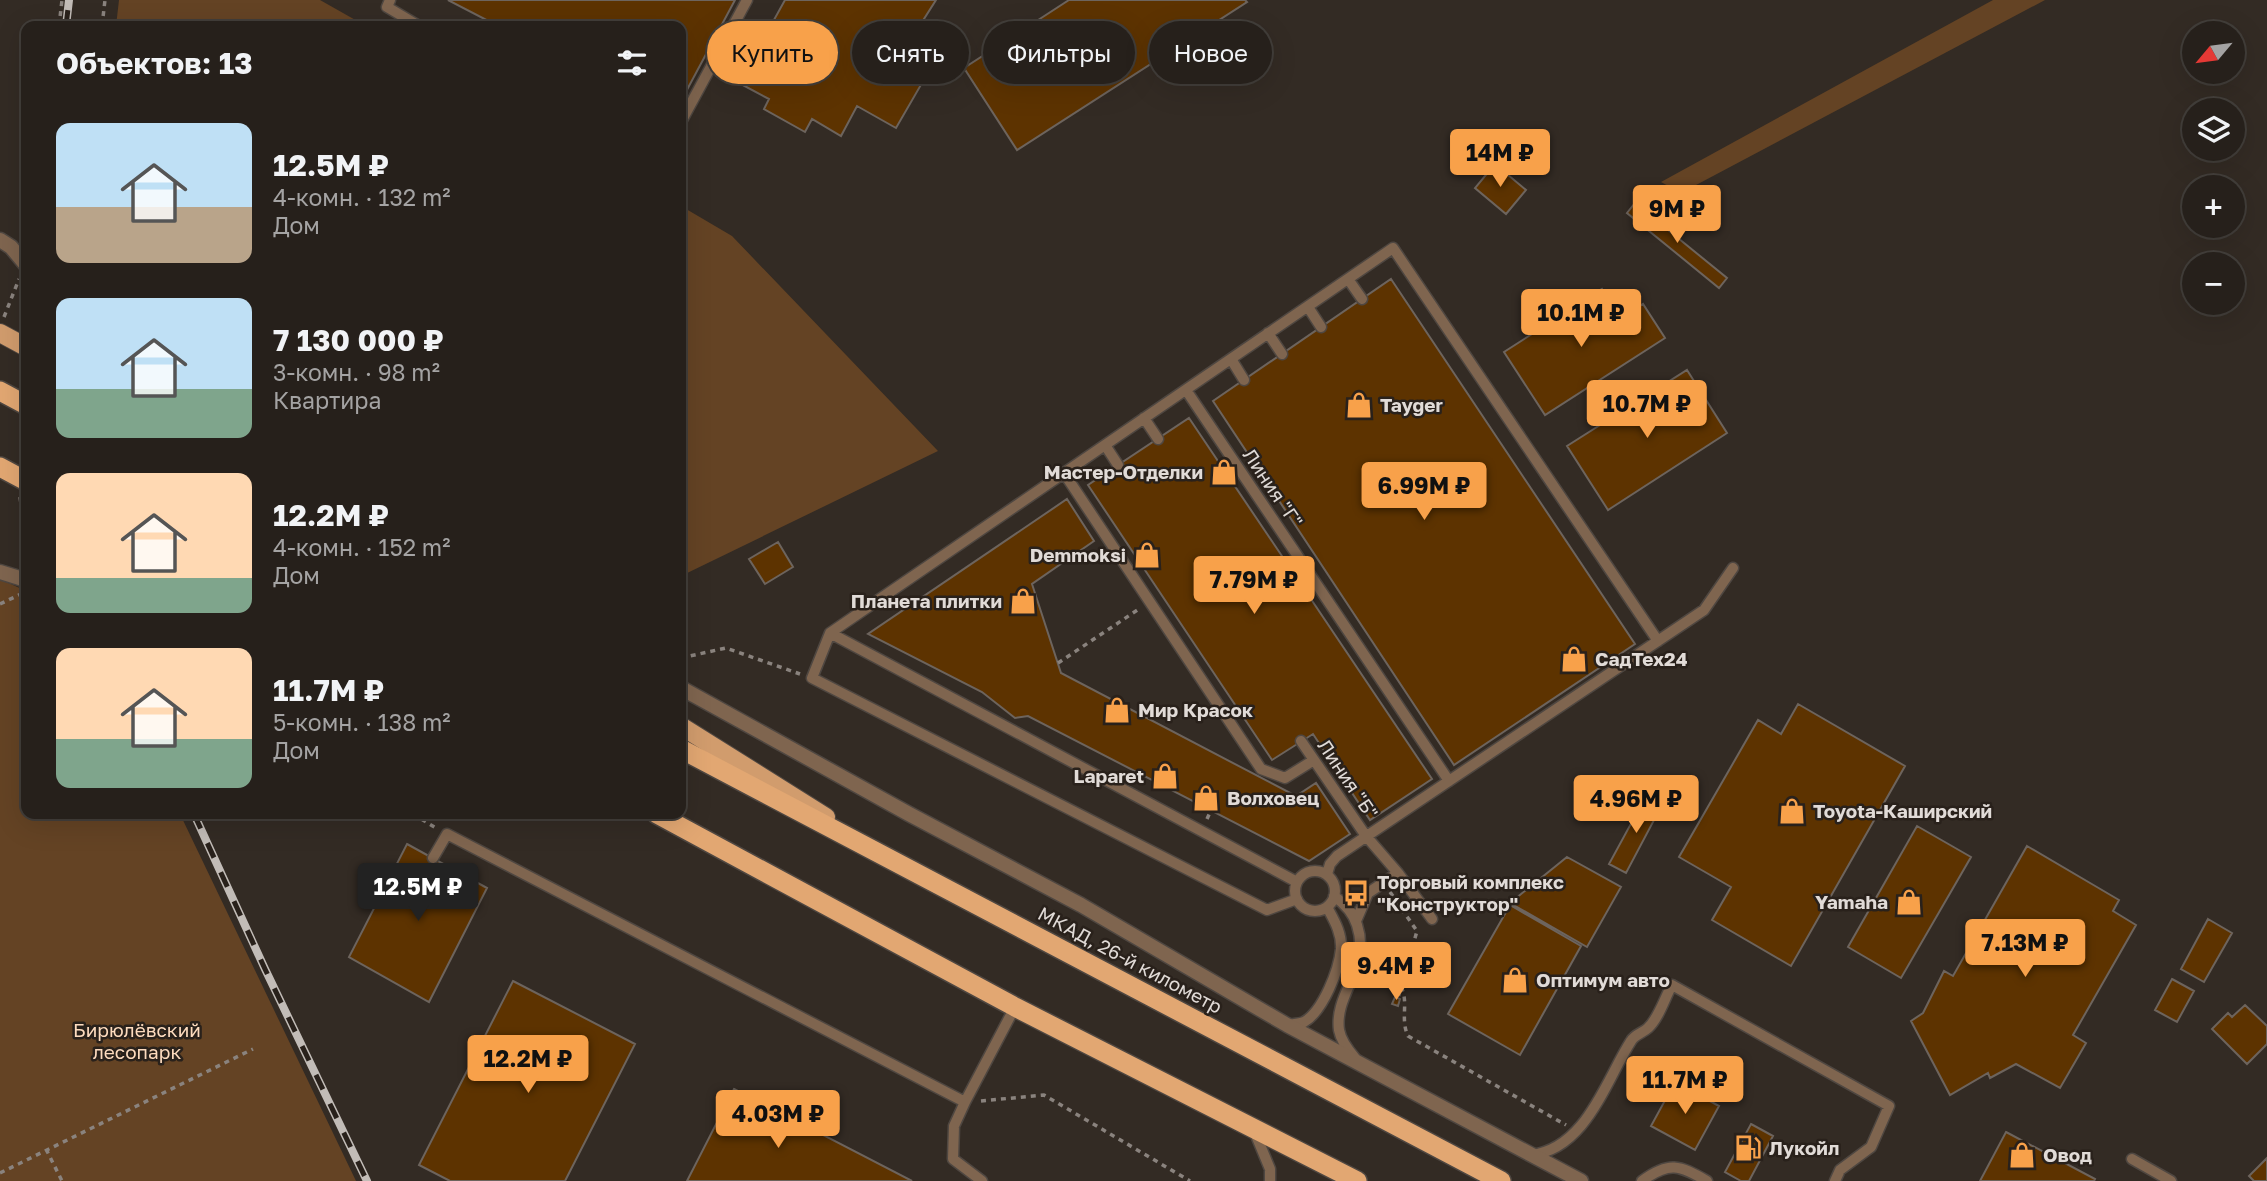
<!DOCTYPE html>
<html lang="ru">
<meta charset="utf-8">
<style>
body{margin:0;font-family:"Golos Text",sans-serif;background:#2e2824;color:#f1f3f6;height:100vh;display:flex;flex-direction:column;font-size:26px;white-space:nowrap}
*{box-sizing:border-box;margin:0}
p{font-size:23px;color:#a4a3a3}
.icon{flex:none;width:38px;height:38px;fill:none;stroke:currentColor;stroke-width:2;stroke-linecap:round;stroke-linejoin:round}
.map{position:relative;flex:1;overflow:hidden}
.sheet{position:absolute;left:21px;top:21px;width:665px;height:798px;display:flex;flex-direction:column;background:#26201b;border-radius:14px;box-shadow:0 7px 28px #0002,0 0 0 2px #423e3a}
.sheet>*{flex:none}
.hud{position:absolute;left:707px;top:21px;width:665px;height:63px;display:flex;gap:14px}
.needle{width:46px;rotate:241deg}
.fabs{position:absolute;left:2182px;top:21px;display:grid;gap:14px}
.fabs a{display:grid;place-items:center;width:63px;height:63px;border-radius:50%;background:#26201b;box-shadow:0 7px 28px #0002,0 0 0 2px #423e3a;font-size:35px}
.price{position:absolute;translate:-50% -60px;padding:0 16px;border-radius:7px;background:#f8a14a;color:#111;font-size:23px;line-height:46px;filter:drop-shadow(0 2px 4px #0008)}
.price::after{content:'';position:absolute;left:50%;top:42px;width:21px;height:16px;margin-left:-10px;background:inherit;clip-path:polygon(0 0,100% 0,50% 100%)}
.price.current{background:#222;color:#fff}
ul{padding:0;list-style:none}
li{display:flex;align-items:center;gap:21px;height:175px;padding:0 35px}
li span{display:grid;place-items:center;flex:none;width:196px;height:140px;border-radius:14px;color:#555}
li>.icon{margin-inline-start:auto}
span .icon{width:84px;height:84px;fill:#fffc;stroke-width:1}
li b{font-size:30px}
h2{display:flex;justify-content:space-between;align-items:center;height:84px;padding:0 35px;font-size:30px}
.chip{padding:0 24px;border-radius:32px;background:#26201b;box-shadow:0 7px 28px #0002,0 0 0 2px #423e3a;font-size:24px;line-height:63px}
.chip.current{background:#f8a14a;color:#111}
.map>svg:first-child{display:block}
.green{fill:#644324}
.building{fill:#5d3300;stroke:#6d645d;stroke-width:2}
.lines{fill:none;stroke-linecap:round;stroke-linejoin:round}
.service-casing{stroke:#4f4741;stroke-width:13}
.minor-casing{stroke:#4f4741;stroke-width:17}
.tertiary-casing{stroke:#4f4741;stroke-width:17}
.primary-casing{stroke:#4f4741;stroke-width:20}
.trunk-casing{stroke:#4f4741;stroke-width:22}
.path{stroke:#8a837e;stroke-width:3.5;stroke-dasharray:5 5;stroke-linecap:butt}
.service{stroke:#7f654f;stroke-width:10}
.minor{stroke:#7f654f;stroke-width:14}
.tertiary{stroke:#7f654f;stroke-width:14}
.primary{stroke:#d19c6d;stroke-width:18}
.trunk{stroke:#e2a772;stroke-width:19}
.rail-casing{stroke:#c2bcb7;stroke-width:8}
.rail{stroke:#29211b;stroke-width:5;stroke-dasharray:16;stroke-linecap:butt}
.labels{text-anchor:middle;stroke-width:5;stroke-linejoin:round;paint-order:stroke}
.poi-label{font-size:19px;font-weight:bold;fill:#e1dbd7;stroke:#29211b;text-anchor:start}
.street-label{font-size:19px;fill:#e1dbd7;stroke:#29211b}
.park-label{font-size:19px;fill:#fddbbe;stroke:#29211b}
</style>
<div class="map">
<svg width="2267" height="1181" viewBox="0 0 2267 1181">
<rect width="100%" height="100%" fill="#332b24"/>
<path class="green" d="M119,0h201l46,26h-250z
M1993,0h52l-364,193 -20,-11z
M681,206l51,30 206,215 -257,125z
M0,579l26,12v223h154l176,367h-356z"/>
<path class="building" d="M448,0h287l-54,101v-75h-183z
M785,0h151l-19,30 27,15 -48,83 -39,-22 -16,30 -29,-17 -7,13 -41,-23 5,-10 -30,-16z
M1069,0h176l2,2 -230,148 -53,-82z
M1495,164l31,26 -20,24 -31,-26z
M1635,203l92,75 -8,10 -92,-75z
M1391,279l244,365 -181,121 -241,-364z
M1602,289l19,29 22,-14 22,34 -120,77 -41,-63z
M1687,370l40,63 -119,77 -41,-64z
M1189,418l243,361 -62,41 -57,-86 -41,26 -184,-275z
M1067,499l27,42 -62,43 29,89 235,123 20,-13 34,51 -41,27 -281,-145 -13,2 -33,-26 -114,-58z
M778,542l15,25 -28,17 -16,-25z
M1798,704l107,62 -114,200 -79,-46 19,-33 -52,-30 79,-137 23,14z
M1646,796l16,9 -36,68 -17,-9z
M1917,826l54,31 -70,121 -53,-31z
M407,844l80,44 -58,114 -80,-45z
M2027,846l92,54 -6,11 23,14 -63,110 13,8 -26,45 -44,-24 -26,14 -2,-5 -38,22 -39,-74 12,-8 21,-42 9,5z
M1567,857l54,30 -34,60 -77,-44z
M1510,905l71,41 -61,109 -72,-41z
M2208,919l24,14 -28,49 -23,-13z
M2172,979l22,12 -17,31 -22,-12z
M513,981l122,63 -70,137h-115l-31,-16z
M1395,997l5,2 -2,7 -6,-2z
M2245,1005l22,21v18l-20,20 -35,-35 16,-16 4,4z
M1675,1082l44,24 -24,44 -44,-24z
M734,1089l178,92h-225z
M1751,1124l22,12 -24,45h-8l-16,-9z
M2006,1132l89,47 -1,2h-114z
M2267,1158v23h-13l-5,-5z"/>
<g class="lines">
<g class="service-casing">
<path id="service" d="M390,0l-3,7 32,19
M681,122l66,-122
M1348,279l14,20
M1308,307l13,20
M1268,333l14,21
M1231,359l13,21
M1186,390l263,391
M1144,418l14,21
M1105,445l13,20
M1064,473l197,296 24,9 29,-18
M830,633l467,249
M1301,741l65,95 32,37 34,46
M433,858l14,-24 518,268 50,-95
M1295 891a20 20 0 1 1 40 0a20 20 0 1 1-40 0Z
M1327,874l3,-10 7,-8 367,-246 29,-42
M1334,896c11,8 19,16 23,29 14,43 -23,68 -18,105 2,11 9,20 16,28
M1297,899l-30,11 -455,-232 18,-45 563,-385 265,393
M1356,921l12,-28 30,-20
M1287,1025c5,-1 12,-1 17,-3 19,-11 35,-52 37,-73 1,-16 -7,-29 -14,-42
M965,1102l-11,24 -1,33 29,22
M1253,1128l17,41v12
M1531,1155c55,-6 75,-75 100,-114 4,-7 12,-8 17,-13 11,-10 17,-31 24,-43l217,121 -18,41 -31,23 -5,11
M2132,1159l39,22
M1642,1181c27,-20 37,-16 65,0"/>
</g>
<g class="minor-casing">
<path id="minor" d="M0,240l11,7 15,18
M0,572l26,8"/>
</g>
<g class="tertiary-casing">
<path id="tertiary" d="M681,688l228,126 172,91 206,120 294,156"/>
</g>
<g class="primary-casing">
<path id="primary" d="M0,333l26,14
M681,726l145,91"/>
</g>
<g class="trunk-casing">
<path id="trunk" d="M0,391l26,14
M0,467l26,14
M681,749l820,432
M657,814l358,193 342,174"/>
</g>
<path class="path" d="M59,26l3,-26
M102,26l3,-26
M4,317l15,-38
M20,497l6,43
M0,604l21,-10
M681,658l45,-10 74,26
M1058,663l81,-54
M413,814l23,14
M1207,819l4,-9
M1390,892l27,39 -19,67
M1401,987c8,15 -1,32 7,49l158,89
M981,1101l63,-6 146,86
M46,1149l16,32
M0,1173l253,-124"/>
<use href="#service" class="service"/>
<use href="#minor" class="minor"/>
<use href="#tertiary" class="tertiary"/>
<use href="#primary" class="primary"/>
<use href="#trunk" class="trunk"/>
<g class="rail-casing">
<path id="rail" d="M66,26l3,-26
M194,814l71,155 102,212"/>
</g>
<use href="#rail" class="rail"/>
</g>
<defs>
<g id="shop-bare" transform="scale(2.1)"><path d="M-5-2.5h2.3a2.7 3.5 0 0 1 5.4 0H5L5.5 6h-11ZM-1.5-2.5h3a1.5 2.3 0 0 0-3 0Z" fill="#f8a14a" stroke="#29211b" stroke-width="2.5" paint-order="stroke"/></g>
<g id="bus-bare" transform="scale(2.1)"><path d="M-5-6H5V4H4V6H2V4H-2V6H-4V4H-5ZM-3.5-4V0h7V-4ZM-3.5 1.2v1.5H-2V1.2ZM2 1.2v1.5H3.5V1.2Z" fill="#f8a14a" stroke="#29211b" stroke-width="2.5" paint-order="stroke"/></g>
<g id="fuel-bare" transform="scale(2.1)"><path d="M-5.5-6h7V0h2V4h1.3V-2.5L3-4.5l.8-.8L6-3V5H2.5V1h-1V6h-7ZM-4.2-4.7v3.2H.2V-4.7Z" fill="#f8a14a" stroke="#29211b" stroke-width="2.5" paint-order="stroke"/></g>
</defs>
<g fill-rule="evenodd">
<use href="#shop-bare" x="1359" y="405"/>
<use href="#shop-bare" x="1224" y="472"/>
<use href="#shop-bare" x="1147" y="555"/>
<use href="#shop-bare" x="1023" y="601"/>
<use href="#shop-bare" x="1574" y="659"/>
<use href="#shop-bare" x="1117" y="710"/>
<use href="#shop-bare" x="1165" y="776"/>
<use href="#shop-bare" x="1206" y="798"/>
<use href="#shop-bare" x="1792" y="811"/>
<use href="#bus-bare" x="1356" y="893"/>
<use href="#shop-bare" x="1909" y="902"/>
<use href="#shop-bare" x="1515" y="980"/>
<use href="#fuel-bare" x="1748" y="1148"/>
<use href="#shop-bare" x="2022" y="1155"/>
</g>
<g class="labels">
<g class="poi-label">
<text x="1380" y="412">Tayger</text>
<text x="1203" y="479" text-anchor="end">Мастер-Отделки</text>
<text x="1126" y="562" text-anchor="end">Demmoksi</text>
<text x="1002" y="608" text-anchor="end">Планета плитки</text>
<text x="1595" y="666">СадТех24</text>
<text x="1138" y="717">Мир Красок</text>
<text x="1144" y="783" text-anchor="end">Laparet</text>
<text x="1227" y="805">Волховец</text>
<text x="1813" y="818">Toyota-Каширский</text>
<text x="1377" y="889">Торговый комплекс<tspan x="1377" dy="22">"Конструктор"</tspan></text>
<text x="1888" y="909" text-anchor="end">Yamaha</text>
<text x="1536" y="987">Оптимум авто</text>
<text x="1769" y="1155">Лукойл</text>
<text x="2043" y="1162">Овод</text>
</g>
<g class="street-label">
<text transform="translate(1273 488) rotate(56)" y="7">Линия "Г"</text>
<text transform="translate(1348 779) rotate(56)" y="7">Линия "Б"</text>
<text transform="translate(1130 960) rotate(28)" y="7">МКАД, 26-й километр</text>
</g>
<g class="park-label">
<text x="137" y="1037">Бирюлёвский<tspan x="137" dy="22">лесопарк</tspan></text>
</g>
</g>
</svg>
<div class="fabs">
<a><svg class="needle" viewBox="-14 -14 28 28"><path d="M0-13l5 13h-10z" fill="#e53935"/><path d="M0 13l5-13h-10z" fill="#a4a3a3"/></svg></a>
<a><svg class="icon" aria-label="layers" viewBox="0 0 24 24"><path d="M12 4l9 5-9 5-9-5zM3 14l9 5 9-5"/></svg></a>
<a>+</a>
<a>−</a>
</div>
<b class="price" style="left:1500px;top:189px">14M ₽</b>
<b class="price" style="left:1677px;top:245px">9M ₽</b>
<b class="price" style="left:1581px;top:349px">10.1M ₽</b>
<b class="price" style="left:1647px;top:440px">10.7M ₽</b>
<b class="price" style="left:1424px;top:522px">6.99M ₽</b>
<b class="price" style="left:1254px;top:616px">7.79M ₽</b>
<b class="price" style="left:1636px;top:835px">4.96M ₽</b>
<b class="price current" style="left:418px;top:923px">12.5M ₽</b>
<b class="price" style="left:2025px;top:979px">7.13M ₽</b>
<b class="price" style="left:1396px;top:1002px">9.4M ₽</b>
<b class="price" style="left:528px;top:1095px">12.2M ₽</b>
<b class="price" style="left:1685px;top:1116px">11.7M ₽</b>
<b class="price" style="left:778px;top:1150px">4.03M ₽</b>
<div class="hud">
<a class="chip current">Купить</a>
<a class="chip">Снять</a>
<a class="chip">Фильтры</a>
<a class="chip">Новое</a>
</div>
<section class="sheet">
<h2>Объектов: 13<svg class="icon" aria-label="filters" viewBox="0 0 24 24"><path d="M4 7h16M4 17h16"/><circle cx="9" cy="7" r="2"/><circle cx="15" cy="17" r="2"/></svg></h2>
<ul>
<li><span style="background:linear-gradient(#bfe0f5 60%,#b9a48a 0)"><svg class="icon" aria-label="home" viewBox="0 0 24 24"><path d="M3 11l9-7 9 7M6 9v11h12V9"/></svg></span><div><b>12.5M ₽</b><p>4-комн. · 132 m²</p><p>Дом</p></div></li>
<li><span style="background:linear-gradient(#bfe0f5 65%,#7fa58c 0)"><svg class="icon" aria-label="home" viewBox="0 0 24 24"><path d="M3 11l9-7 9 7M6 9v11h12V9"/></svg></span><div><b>7 130 000 ₽</b><p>3-комн. · 98 m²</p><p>Квартира</p></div></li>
<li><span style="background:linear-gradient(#ffd9b3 75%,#7fa58c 0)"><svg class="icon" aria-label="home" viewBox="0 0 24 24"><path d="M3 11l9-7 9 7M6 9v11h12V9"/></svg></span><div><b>12.2M ₽</b><p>4-комн. · 152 m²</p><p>Дом</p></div></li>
<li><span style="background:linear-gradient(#ffd9b3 65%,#7fa58c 0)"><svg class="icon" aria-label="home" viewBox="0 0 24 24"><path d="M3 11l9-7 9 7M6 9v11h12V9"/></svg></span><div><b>11.7M ₽</b><p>5-комн. · 138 m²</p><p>Дом</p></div></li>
</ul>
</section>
</div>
